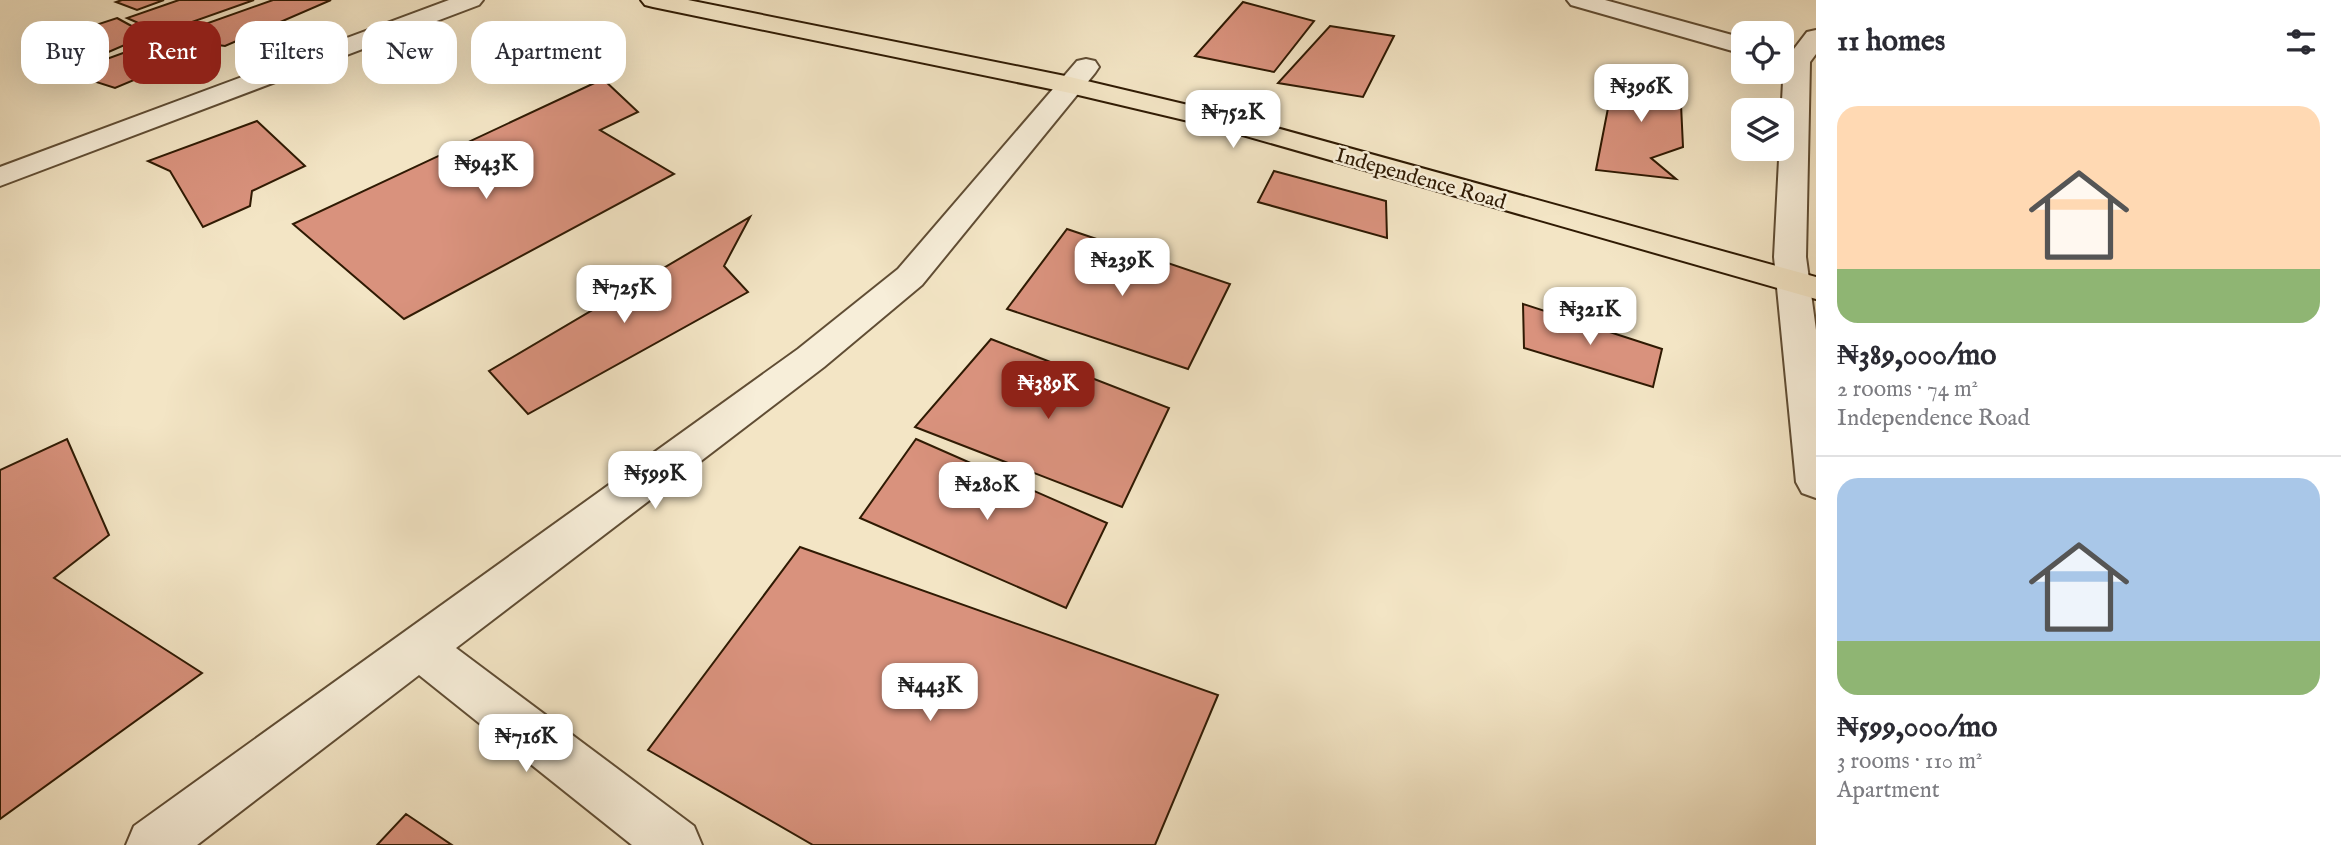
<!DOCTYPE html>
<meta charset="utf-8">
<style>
body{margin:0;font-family:"IM FELL English",serif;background:#f2f2f3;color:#2b2b33;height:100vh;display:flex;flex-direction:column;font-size:26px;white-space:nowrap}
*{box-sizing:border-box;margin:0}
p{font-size:23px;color:#7c7c81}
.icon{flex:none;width:38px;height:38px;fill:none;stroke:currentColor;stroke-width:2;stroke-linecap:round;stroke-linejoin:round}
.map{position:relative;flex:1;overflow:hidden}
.drawer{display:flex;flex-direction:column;background:#fff;width:525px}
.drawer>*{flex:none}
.hud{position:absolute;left:21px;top:21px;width:665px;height:63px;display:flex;gap:14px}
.controls{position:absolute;left:1731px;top:21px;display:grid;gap:14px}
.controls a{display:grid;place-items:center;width:63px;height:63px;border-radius:14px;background:#fff;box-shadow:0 7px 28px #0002;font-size:35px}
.price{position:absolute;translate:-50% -60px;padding:0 16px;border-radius:14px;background:#fff;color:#222;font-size:23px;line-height:46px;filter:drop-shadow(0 2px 4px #0008)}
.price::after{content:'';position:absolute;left:50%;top:42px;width:21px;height:16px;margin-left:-10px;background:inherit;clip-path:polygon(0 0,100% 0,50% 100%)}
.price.active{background:#8f2418;color:#fff}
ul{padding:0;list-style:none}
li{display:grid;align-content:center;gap:14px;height:371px;padding:0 21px}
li+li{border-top:2px solid #e1e1e2}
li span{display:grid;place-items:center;height:217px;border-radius:21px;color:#555}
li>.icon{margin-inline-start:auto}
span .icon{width:126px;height:126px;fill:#fffc;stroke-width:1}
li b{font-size:30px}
h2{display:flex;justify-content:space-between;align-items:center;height:84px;padding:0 21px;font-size:30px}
.chip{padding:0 24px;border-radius:21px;background:#fff;box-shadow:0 7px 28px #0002;font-size:24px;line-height:63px}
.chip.active{background:#8f2418;color:#fff}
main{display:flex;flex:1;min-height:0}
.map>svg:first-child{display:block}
.building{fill:#d9927d;stroke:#2f1a03;stroke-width:2}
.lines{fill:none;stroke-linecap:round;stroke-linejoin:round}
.minor-casing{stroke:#604d34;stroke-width:4}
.major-casing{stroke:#2f1a03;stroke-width:4}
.minor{fill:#f7eed9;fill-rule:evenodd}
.major{fill:#f3e5c5;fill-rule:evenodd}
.labels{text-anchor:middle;stroke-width:5;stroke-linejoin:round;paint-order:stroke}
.far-street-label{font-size:21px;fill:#2f1a03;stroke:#f7eed9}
</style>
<main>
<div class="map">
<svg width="1816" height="845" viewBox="0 0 1816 845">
<rect width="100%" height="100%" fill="#f3e5c5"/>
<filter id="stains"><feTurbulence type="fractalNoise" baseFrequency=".00286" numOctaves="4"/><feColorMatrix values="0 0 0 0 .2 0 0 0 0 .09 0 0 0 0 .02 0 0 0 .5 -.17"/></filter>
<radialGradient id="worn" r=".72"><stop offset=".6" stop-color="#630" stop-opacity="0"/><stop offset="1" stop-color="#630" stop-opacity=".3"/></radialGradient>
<path class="building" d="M122,0h42l-27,10 -21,-8z
M179,0h75l-93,33 -34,-15z
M273,0h58l-106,46 -59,-8z
M1243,2l71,19 -40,51 -79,-16z
M117,18l31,17 -72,31 -32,-24z
M1330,26l64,10 -31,61 -85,-14z
M156,41l33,16 -74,31 -47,-15z
M1616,67l64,16 3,64 -32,11 25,21 -80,-9z
M603,79l35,33 -38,18 74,44 -270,145 -111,-95z
M257,121l48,45 -53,25 -2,15 -47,21 -33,-56 -22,-10z
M1274,171l112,30 1,37 -129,-36z
M750,217l-26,49 24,26 -220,122 -39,-43z
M1067,229l163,55 -42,85 -181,-60z
M1523,304l139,45 -9,38 -129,-39z
M991,339l178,69 -47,99 -207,-80z
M67,439l42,96 -55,43 148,95 -202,146v-349z
M916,439l191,84 -41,85 -206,-90z
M800,547l418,148 -63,150h-342l-165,-95z
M406,814l46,31h-75z"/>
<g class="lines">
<g class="minor-casing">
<path id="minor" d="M449,0h34l-4,5 -479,181v-19z
M1567,0h38l138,38v16l-172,-49z
M1816,30v24l-6,8 -4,195 10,73v168l-14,-5 -6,-11 -22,-225 10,-195 23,-30z
M1086,59l9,2 4,6 -4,6 -173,212 -98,82 -368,281 238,178 8,19h-70l-213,-170 -222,170h-71l8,-19 664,-477 100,-80 179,-208z"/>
</g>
<g class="major-casing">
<path id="major" d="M641,0h47l382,77 156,37 590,163v22l-598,-171 -148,-35 -417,-86 -8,-2z"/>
</g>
<use href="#minor" class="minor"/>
<use href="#major" class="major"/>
</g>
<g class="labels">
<g class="far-street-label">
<text transform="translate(1421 178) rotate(16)" y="7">Independence Road</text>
</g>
</g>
<rect width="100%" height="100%" filter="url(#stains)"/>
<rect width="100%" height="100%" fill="url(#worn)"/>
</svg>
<div class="controls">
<a><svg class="icon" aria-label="locate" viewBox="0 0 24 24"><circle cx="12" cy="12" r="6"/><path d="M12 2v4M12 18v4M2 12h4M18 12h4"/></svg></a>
<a><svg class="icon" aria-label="layers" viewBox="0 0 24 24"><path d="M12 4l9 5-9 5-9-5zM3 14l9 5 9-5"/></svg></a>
</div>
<b class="price" style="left:1641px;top:124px">₦396K</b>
<b class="price" style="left:1233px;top:150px">₦752K</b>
<b class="price" style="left:486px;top:201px">₦943K</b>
<b class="price" style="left:1122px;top:298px">₦239K</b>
<b class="price" style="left:624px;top:325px">₦725K</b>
<b class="price" style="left:1590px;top:347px">₦321K</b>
<b class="price active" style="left:1048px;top:421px">₦389K</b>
<b class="price" style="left:655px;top:511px">₦599K</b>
<b class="price" style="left:987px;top:522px">₦280K</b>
<b class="price" style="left:930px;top:723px">₦443K</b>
<b class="price" style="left:526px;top:774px">₦716K</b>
<div class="hud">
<a class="chip">Buy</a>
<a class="chip active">Rent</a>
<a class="chip">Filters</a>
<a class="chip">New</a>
<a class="chip">Apartment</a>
</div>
</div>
<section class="drawer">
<h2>11 homes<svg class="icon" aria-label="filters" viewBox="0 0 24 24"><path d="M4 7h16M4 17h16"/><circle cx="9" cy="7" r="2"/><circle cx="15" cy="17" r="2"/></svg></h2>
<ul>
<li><span style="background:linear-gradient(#ffd9b3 75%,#8fb573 0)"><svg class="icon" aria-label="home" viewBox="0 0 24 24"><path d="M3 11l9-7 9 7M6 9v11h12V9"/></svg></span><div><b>₦389,000/mo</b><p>2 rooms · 74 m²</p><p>Independence Road</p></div></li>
<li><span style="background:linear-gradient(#a9c7e8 75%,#8fb573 0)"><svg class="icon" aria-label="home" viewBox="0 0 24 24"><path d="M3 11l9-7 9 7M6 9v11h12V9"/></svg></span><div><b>₦599,000/mo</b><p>3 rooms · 110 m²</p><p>Apartment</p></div></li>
</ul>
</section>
</main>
